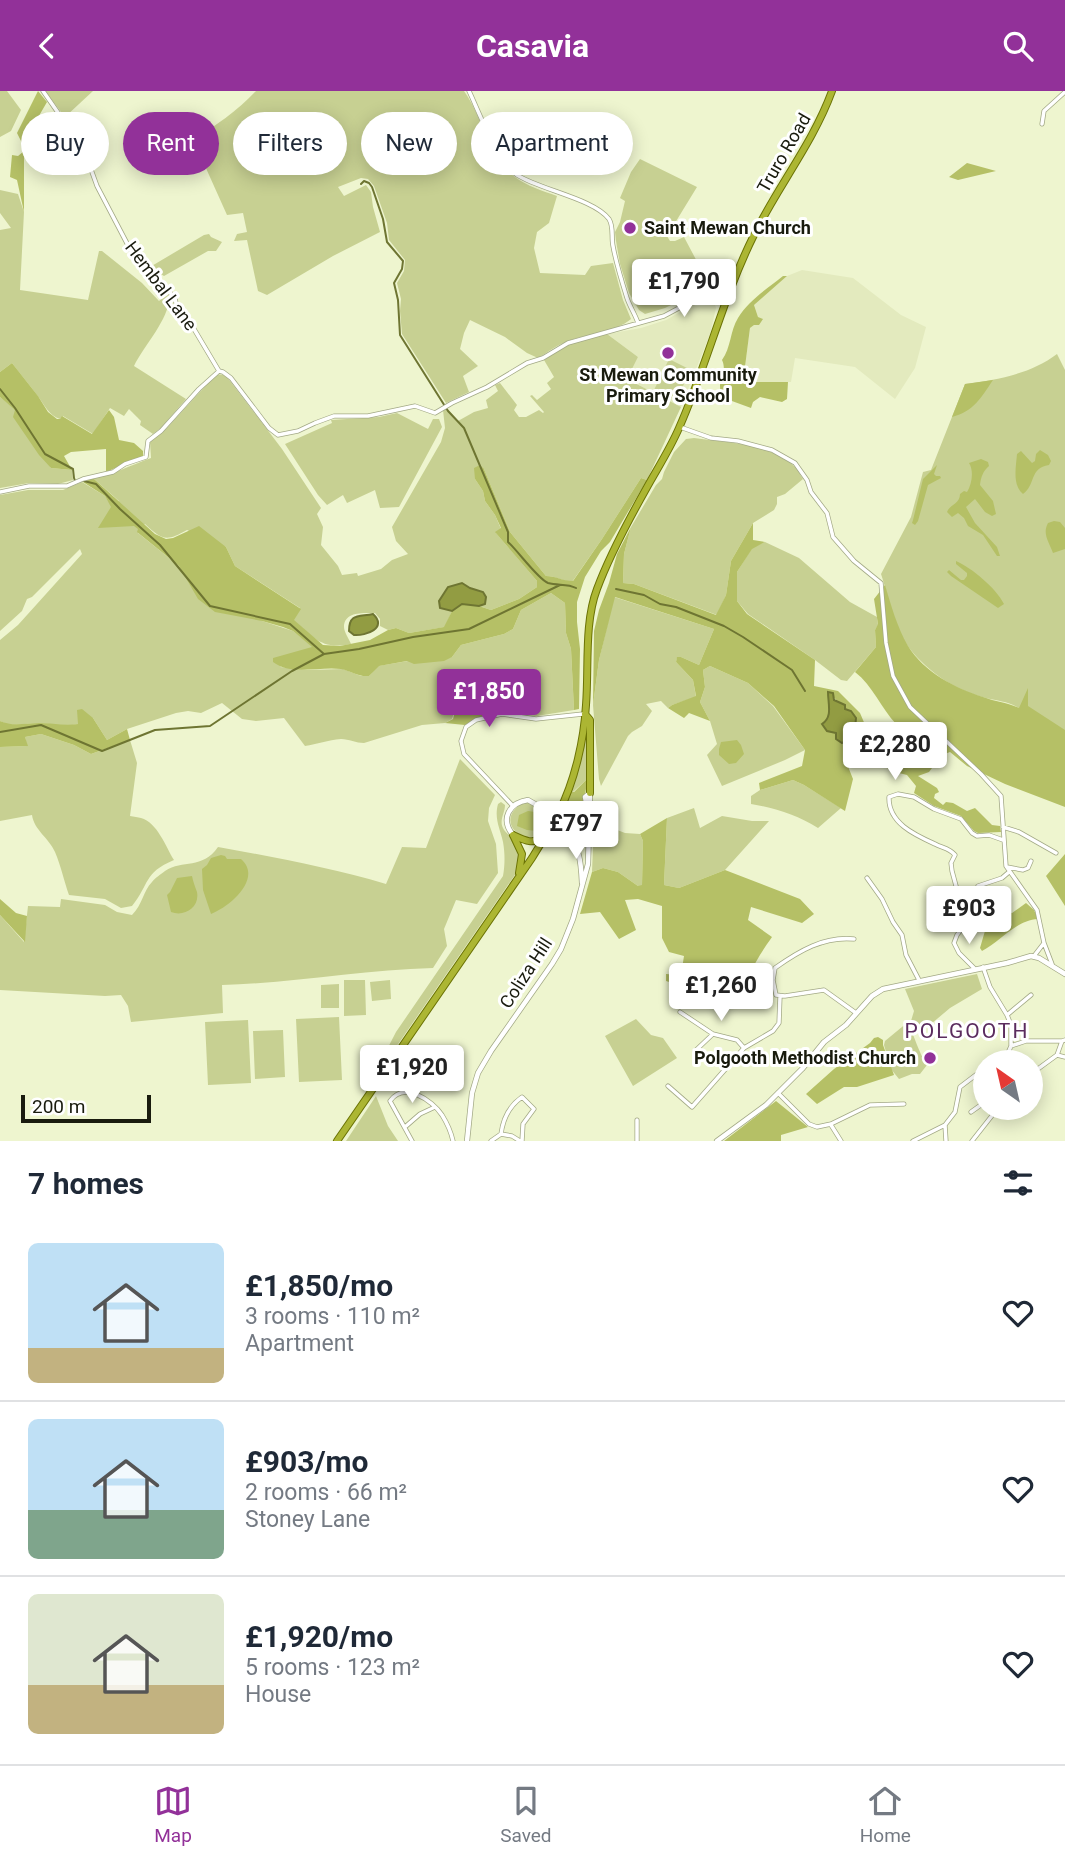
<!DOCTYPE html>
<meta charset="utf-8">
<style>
body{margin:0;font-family:Roboto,sans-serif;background:#f6f6f7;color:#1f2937;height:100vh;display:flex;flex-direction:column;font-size:26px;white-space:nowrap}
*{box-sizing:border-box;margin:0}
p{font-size:23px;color:#747a83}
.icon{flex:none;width:38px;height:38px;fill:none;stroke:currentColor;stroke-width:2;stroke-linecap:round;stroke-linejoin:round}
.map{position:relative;height:1050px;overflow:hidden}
.drawer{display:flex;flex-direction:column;background:#fff;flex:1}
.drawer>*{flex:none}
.hud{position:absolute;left:21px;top:21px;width:700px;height:63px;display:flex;gap:14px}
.needle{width:46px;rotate:326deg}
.tools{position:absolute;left:973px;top:959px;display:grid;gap:14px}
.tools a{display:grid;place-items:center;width:70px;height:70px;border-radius:50%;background:#fff;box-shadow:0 4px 18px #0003;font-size:35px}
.scale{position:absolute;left:21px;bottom:18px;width:130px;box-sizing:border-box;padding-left:7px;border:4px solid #191b0e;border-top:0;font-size:19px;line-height:24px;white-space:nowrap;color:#191b0e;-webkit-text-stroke:5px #fff;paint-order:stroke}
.price{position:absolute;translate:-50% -60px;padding:0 16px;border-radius:7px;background:#fff;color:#222;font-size:23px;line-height:46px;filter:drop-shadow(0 2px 4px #0008)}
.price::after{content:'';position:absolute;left:50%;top:42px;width:21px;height:16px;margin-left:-10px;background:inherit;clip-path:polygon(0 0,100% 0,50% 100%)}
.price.current{background:#923199;color:#fff}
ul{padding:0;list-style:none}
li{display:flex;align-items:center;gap:21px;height:175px;padding:0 28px}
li+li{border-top:2px solid #e0e1e3}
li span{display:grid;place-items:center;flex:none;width:196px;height:140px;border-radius:10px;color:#555}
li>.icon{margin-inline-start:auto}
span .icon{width:84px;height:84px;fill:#fffc;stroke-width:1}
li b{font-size:30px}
h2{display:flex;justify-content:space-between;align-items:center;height:84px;padding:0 28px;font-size:30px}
.pill{padding:0 24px;border-radius:32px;background:#fff;box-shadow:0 4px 18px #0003;font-size:24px;line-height:63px}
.pill.current{background:#923199;color:#fff}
header{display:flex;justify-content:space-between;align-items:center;height:91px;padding:0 28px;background:#923199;color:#fff;font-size:32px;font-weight:700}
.dock{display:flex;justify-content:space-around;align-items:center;height:98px;border-top:2px solid #e0e1e3;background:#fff;font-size:19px;color:#747a83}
.dock a{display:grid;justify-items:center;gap:4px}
.dock .current{color:#923199}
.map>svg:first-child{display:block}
.built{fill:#e3eabe}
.green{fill:#c7d092}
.forest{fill:#b5c066;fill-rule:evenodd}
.water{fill:#929c42;stroke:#6e7532;stroke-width:2}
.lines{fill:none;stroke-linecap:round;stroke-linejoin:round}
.stream{stroke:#6e7532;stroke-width:2}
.minor-casing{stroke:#a3a986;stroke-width:5}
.tertiary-casing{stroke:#a3a986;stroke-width:6}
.trunk-casing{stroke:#6b7305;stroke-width:8}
.minor{stroke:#fff;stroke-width:3.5}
.tertiary{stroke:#fff;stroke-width:4.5}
.trunk{stroke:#acb633;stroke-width:6}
.tertiary-bridge-casing{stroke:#a3a986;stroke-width:6;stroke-linecap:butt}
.tertiary-bridge{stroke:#fff;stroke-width:4.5}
.poi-dot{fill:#923199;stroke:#fff;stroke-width:2.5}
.labels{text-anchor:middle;stroke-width:6;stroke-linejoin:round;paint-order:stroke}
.street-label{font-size:18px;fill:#191b0e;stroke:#fff}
.poi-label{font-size:18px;font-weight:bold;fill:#191b0e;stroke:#fff;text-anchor:start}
.quarter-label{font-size:21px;letter-spacing:2px;fill:#5b2c5e;stroke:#fff}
</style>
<header><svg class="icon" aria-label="back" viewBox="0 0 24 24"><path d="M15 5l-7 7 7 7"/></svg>Casavia<svg class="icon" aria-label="search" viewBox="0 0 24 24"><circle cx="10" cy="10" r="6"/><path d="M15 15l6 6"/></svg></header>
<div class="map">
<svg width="1065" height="1050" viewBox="0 0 1065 1050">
<rect width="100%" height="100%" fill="#eef5cf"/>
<path class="built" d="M802,179l51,8 48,37 25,12 -11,41 -20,31 -40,-32 -60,-9 -4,24h-48l7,-54 12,-9 -4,-2 -4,-12 33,-29z
M694,213l1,2 20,-1 1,3 -6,26 -29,73 -54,-28 11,-22 -31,-23 34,-6 25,-8z"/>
<path class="green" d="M0,0h7l14,19 -10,21 -11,6z
M45,0h48l-28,26z
M256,0h208c19,26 24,67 51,86 12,9 28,14 42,19l-8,27 -12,9 -3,16 6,25 45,2 6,-9 22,-3 10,37 8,19c-15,13 -45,15 -63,22 -11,4 -20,11 -30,17l-11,-5 -22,-16 -35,-17 -6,13 -4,16 18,17 -15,10 6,16 -23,11 -44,-69 -2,-23 1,-12 -4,-16 7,-12 1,-11 -16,-20 -2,-17 -13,-37 -6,-7 -7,-1 -23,9 6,9 22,-11 5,7 2,15 7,25 -47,24 -66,39 -9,-4 -11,-51 -13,1 3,-7 10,-2 -4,-19 -16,2 -22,-49 -13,-25c23,-15 45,-30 64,-50z
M640,68l57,28 -30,49 3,5h5l9,-4 26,49 -45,22 -20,6 -6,-4 -10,-17 -9,-29 -4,-23 -1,-9 5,-10 5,-21 -5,-3 11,-26z
M0,99l18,4 6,18 -4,78 68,10 11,-49h3l40,32 17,18 9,-8 2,3c-2,25 -25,48 -36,70l52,33 -25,29 -8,6 -13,-9 1,-4 -12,-12 -5,7 -14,-8 -17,26 -30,-18 -3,3c-12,-4 -15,-14 -23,-24 -8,-11 -17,-21 -25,-32l-12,9v-142l11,-2 -11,-15z
M209,143l2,3 11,5 -6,9h-8l-44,25 -14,-9 54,-32z
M607,243l31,23 -11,22 54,28 -34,73 -6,-2 -39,61 -30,43c-10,-1 -16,-6 -26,-6l-36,-44 -26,-63 -9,10 8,12 2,10 10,14 6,14 -5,4 41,48v6l-18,12 -28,11 -12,-4 6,-3c-12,-17 -16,-21 -37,-16l-7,21 11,3 -7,16 -36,6 -13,-5 -8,2 -8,-4v-7l-5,-6c-11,0 -31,-2 -31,14 0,5 5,12 7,17 -30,6 -36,-6 -58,-24l7,-12 -65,-42 -9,-19 -39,-17c-21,12 -25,10 -42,-6l-7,5v4l41,33 9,13 74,42 31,10 20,16 -33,20 27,3 36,-1 18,7h8l9,-10 30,-5 44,-4 9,-12 43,-11 9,-5 8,-19 30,-17 14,10 1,30 5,16 3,61 -37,6 -30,-4 -26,-34 -6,-2 -14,14 -9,29 -7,4 -23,2 -58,18c-8,0 -15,-4 -23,-4 -13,1 -24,5 -36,7l-21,-28 -28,3 -14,-2 -20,-16 -21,10 -13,-2 -12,2 -49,16 -20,11 -14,-22 -15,6 -11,2 -26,-3 -32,2 -9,-4v-81l18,-15 64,-71 -2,-5 -48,48 -5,2 -5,12 -22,20v-136l28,-5h35l19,-8 23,14 7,11 7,-6 -26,-23c20,-3 38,-13 58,-20l-1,-16 16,-13 44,-48c6,-6 9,-9 17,-4l55,72 39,59 -4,6 6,13 -2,18 17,21 4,9 15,-2 1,3 23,-7 11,-9 16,-6 -12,-13 -4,-14 49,-85 4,-14 -2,-18 4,-2 11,13 16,-9 14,-4 -2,-8 12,-9 -3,-6 5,-2 17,22 -3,5 5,7h7l13,-7 4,3 1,-1 -14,-16 2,-1 5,5 14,-11 -4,-6 7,-6 -10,-17 25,-16z
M1057,263l8,16v371c-16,-11 -31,-25 -48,-34 -10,-6 -20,-6 -31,-9 -29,-7 -57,-25 -76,-49 -15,-20 -21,-51 -29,-75l30,-57 12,-45 8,-2 34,-86c31,-4 66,-10 92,-30z
M669,268l22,11 -15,30 -22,-10z
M0,306l16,13 35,58 21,2 1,10 -15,4 -29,-1 -29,5z
M397,322l31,16 5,-10h6l3,8 -43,80 -19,1 -5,-18 -28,13 -4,-8 -16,10 -9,-10 -33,-51 47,-21 -1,-3 48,-3z
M694,347c30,4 78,6 100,28 4,3 6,9 9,13l-18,15 -8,3v7l-3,6 -21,13 -22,38 -5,34 -9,20 -83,-31 -11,-1 1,-29 7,-27 25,-42 6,-6 2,-7 10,-20 12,-13z
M765,451l34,16 51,44 27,15 1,8 -3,5 1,17 -29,34 -6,-1 -26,-20 -67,-46 -11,-13v-29l15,-24z
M614,506l100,32 -15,36 -18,-8 -4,1 -1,4 17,18 3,17 -24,8 -4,3 -7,-7 -15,3 6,7 -10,15 -10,6 -4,4 -27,50 -2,-7 -6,-74 6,-45z
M710,575l38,17 25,23 32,44 -20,10 -63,26 -15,-31 10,-11 -7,-23 -10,-19 5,-15 -2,-17z
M587,633l-1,56 -13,12h-3z
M41,643l33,11 17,9 39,-14 7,23 -7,53c4,1 8,1 11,2 16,4 25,29 33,42 -31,13 -24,24 -42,46l-11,2 -16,-9 -36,-4c-5,-14 -8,-29 -14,-43 -6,-14 -21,-22 -23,-37l-32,6v-74l27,-1 -2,-9z
M460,668l35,36 -6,13 -1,13 8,23 2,29 -21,31 -21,-4 -12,29 3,17 -14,22c-71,2 -140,15 -211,17l1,28 -92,9 -3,-16 -7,-11 -16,1 -105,-6v-75l24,27 4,-36 32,1 1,-8 44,6 12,7 15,3c11,-11 11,-24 20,-33 3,-4 9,-8 13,-11 18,-12 37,-1 53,-24 56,10 114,21 168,37l16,-37 24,1z
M793,689l11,5 37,23 -23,20c-21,-13 -42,-20 -67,-24v-8l9,-6z
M501,711l4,3c0,8 -6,15 -2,23 1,3 4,5 7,8 9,11 9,20 9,33l-154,223 31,-60 107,-156c2,-11 2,-23 0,-34 -3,-14 -9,-23 -5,-38z
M523,712h9l6,4 -2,4 -8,1 9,19 10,-14 1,1 -11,18c-23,6 -39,-19 -14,-33z
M694,717l6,20 22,-12 30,5h17l-44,49 -46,18 -15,-3 3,-67z
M594,730l31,12 15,1 3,7 -1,45h-4l-20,-14 -15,-4 -11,4z
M977,883l5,15 -32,19 -19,16 -15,8 -5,-11 3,-10 -9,-22z
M344,889h21l1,35 -22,1z
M390,889l1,19 -19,2 -2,-19z
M339,893v24h-18v-23z
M339,926l3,63 -43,2 -3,-63z
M636,928l15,16 12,3 14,20 -44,28 -28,-50z
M248,929l3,63 -43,2 -3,-63z
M908,931c6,14 11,31 19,43l-7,9h-8l-13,5 -8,-10 -7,-24 1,-4z
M283,939l2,47 -30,2 -2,-48z
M376,1005l12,30 10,15h-52z"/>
<path class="forest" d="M38,0l9,11 -22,38 -1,7 -7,-14z
M24,60v61l-7,-32 -7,-3 2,-22 6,1z
M967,72l29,8 -38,9 -9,-3z
M783,185h4l-33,29 4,12 5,2 -4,6h-5l-4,3 -7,54h45l-1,17 -5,3 -22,-5 -7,5 -2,6 -30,-11c0,-4 -1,-7 -1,-11 0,-10 7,-15 2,-26 9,-12 8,-29 16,-42 10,-17 30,-30 45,-42z
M12,272l26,33 10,16 9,7h3l2,-3 30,18 17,-24 5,7 5,23 15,3 9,8v5l-37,16v-23l-35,3 -7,4 8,14 -21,-2 -12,-13 -26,-38 2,-7 -15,-13v-25z
M993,289c-12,18 -19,31 -41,37l13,-33z
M1040,359l8,5 3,6 -2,4c-20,3 -13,20 -26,29 -11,-9 -7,-27 -6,-40l4,-3 11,12 3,-2 1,-7z
M981,368l7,3 1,4c-6,5 -8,11 -9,19l13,16 3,13 -4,2 -7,-4 -10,-13 -9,8 9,16 22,24 3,9h-3l-14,-21 -15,-9 -4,-8 -6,-5 -6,4 -5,-5c3,-8 13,-8 13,-18l4,-3 3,1c5,-8 7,-21 2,-29z
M480,374l4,4 26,63 36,44c10,0 16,5 27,5l29,-42 39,-61 6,2 -37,62 -9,9 -16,26 -8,25v20l3,27 -1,60 -5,1 -3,-61 -5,-16 -1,-30 -14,-10 -30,17 -8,19 -9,5 -43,11 -9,12 -8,4 -30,3 -7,-3 -28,5 -10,10c-11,1 -18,-5 -28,-7 -21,-3 -50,7 -68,-7v-4l39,-11 -19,-16 -10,-4 -21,-6 -47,-9 -17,-13 -19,-33 -42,-34 1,-3 -4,-3 -36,2 13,-21 -6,-11 -22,-14 10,-4 62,56 11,5 7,-1 26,-12 27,21 9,19 66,43 -7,11 29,25 17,1 30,-6 18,-10 8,-2 13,5 35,-6 8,-16 10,-7 17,2 12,4 28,-11 18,-12v-6l-42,-49 6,-4 -6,-13 -10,-14 -2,-10 -8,-12 -1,-11z
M937,374l-3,9 2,2h4l1,2 -13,7 -10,36 -3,4 -3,-2 1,-3 10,-41z
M1054,430l6,1 5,6v21l-12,4c-4,-11 -11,-19 -5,-30z
M753,432v17l12,2 -13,7 -15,23v29l10,13 68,46 -1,26 24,5 22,22 12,28 26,18 9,-3 25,12 -3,4 -11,4 19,12 2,4 -4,2 -1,4 9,7 3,-3 7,1 14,8 8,-3 17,17 8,1 1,6 -23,1 -4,-2 -13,-15 -27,-10 -20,-13 2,-7 -9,-11 -16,-4 -26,-19 -18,12 6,15 -8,32 -41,-26 -11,-5 -33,10 -1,-7 43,-17 3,-16 -31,-44 -26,-23 -38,-17 -7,4 2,17 -5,15 10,19 -21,-8 -5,5 -16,-10 4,-3 24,-9 -3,-16 -17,-18 1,-5h4l18,8 15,-36 -99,-32 -16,63 -6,45 1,-74 5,-21 10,-27 8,-29 14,-27 -7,27 -1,29 11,1 82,31 10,-20 5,-34zM829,601c5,7 11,10 16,17l-9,30 1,-6 -15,-9c11,-7 5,-20 7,-32z
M956,470c16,7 40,27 48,43l-6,4 -47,-32 -4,-4 2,-2 12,10h3l3,-4v-3l-11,-9z
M885,494c6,20 12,42 23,61 16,26 47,42 75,51 13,5 23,5 36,11l9,-20v18l37,24v77l-60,-23 -38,-18 -17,-14 -8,3c-15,-10 -34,-19 -46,-31 -15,-16 -23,-38 -41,-52l21,-25 -1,-17 3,-6 -4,-25z
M475,585l5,2 27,34 -15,1 -15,5 -12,7 -20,-2 8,-4 8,-29 7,-12z
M82,618l11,9 14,22 20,-11 3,11 -39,14 -17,-9 -33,-11 -16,3 3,9 -28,1v-26c13,6 25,2 39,2 13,0 25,3 39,1l-1,-14z
M737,649l4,5 3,9 -8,9 -7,1 -10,-9v-6l2,-7z
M586,689l2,3c-7,14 3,33 -8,46 -9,1 -14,-5 -21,-11l11,-26h4z
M528,720l13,1 6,5 -10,14 -10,-1 -10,-4 2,-11z
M667,727l-3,67 15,3 46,-18 75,29 14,15 -12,9 -51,-16 -3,13 24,17c-17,24 -25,39 -33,67l-73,-23v-7l15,1 3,-19 -15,-4 -7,-14v-32l-24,-7 -13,1 11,30 -17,9 -19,-27 -20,2 12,-42 11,-4 15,4 20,14 4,-1 1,-44 -3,-7z
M1065,763v52l-19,-30z
M221,764l4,1 2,3h14c22,19 -11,48 -30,55l-8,-24 -1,-21 5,-4 4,-7z
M192,785c1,5 3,11 5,16 3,16 -13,25 -26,20l-4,-17 3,-3 7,-14z
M0,808l16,14 11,3 -2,26 -25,-27z
M1026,812l8,7 4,9c-22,1 -37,22 -56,32l-2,-3 7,-24 16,-16 4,4 5,1z
M878,946l5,3v5l11,30 -37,12h-13l-27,17 -11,-10 28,-25 36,-26 4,-5z
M776,1010l32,26 -27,8v6h-57z"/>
<path class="water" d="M462,492l8,5 13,4 3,5 -1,7 -6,2 -17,-2 -10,7 -12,-3 -1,-7 9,-14z
M373,523c15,14 -7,22 -19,21l-5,-4c0,-18 10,-14 24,-17z
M828,601l5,1 1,7 11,5v4l6,2 5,7 -1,11 -3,1 -1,7 -9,6 -6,-4v-6l-9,-2 -5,-7c11,-7 6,-20 6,-32z"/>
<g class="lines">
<path class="stream" d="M361,93l3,-3 5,2 3,4 11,32 4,23 16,19 -1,8 -8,14 4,17 2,35 48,76 16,17 44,104v10c10,9 30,37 40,41 10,3 19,0 28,5
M0,298l15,19 30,46 28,15 1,9 2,5
M84,390l12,3 24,25 40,36 50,61 80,18 34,30 35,-5 54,-12 56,-8 91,-44
M616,498l28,6 16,9 16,3 48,19 19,11 49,33 13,21
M0,641l41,-7 61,26 53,-21 55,-4 82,-55 32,-17"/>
<g class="minor-casing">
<path id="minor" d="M43,0l41,59 13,36 34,65 44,47 1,5 18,26 25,42
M469,0c10,21 29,72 48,84 24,15 77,24 92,44 5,8 2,18 4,27 3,17 9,36 14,52 3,9 8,16 11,25
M1042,33l2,-13 21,-19
M219,280l4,1 8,6 38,50 9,7 20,-4 17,-8 19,-7h34l47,-10 20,7 17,-10 35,-16 40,-24 16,-5 25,-15 96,-27 41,-22 16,-3 8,2
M680,336l31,11 27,3 34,9 23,13 12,17 4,12 16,21 6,24 21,24 27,22 5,60 7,33 17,31 71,67 20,22 5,70 31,44 7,33 -10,13
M0,401l29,-6h38l16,-7 30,-7 12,-8 21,-7 2,-16 13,-10 38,-42 20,-18
M513,715l-49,-52 -3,-13 5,-14 10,-7 26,-6 34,5 47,-5
M1003,736l16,5 37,21
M1007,776l16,3 5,-2 3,-7
M867,787l15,21 11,23 9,13 4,20 13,25
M978,795l24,-8 7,-6
M854,848c-30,-3 -55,12 -79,29l-2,12 3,15 9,1 39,-6 32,23
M1044,852l8,21
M983,876l7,20 17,28 4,10v21
M974,877l-15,-15 -5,-10 3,-8 9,-12 -14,-52 -1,-8 4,-8c-6,-7 -13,-7 -20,-11 -20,-9 -47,-21 -46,-47l9,-3 16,3 20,12 27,10 11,14 5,3 12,-1 14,5
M680,921l33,22 24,6 7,8
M1007,924l24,-20
M695,960l18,-17
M1057,964l5,-14
M995,971l13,-9 3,-7 15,-5h36l3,-1
M1031,983l26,-19 8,2
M668,995l24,21 52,-59 29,-17 6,-8 1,-27
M778,1002l31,31 8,3 14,-3 39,-19 34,-1
M971,1021l14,-10
M831,1034l10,16
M405,1036l15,-13 15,-7
M501,1043c2,-15 8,-28 21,-37l12,12 -11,15 -1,17
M412,1050l-22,-40c14,-20 42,-1 52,14 5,8 9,17 11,26
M491,1050l10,-7 11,2 8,5
M637,1050v-21
M913,1050l32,-16
M946,1050l-1,-16 10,-13 5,-25 25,-19
M972,1050l26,-33"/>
</g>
<g class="tertiary-casing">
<path id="tertiary" d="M588,721l-3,-15 5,-4
M564,738c16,17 17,33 18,54
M569,743l20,7
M513,744c-13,-16 -4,-32 15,-35l14,8
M467,1050l5,-48 6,-20 13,-22 61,-87 9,-15 12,-30 15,-55 2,-71
M717,1050l49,-36 36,-36 22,-27 22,-17 26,-29 11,-7 124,-26 24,-7 8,2 26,16"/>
</g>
<g class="trunk-casing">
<path id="trunk" d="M585,623l5,6v73
M513,744l9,19 -3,19
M513,744c13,6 18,9 31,3
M337,1050l195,-283c9,-15 19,-30 27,-46 16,-32 25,-72 27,-107 3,-37 -2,-82 11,-116 13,-35 31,-68 49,-100 11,-20 24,-40 33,-61 28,-63 44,-131 75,-193 24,-49 59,-92 78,-144"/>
</g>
<use href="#minor" class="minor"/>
<use href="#tertiary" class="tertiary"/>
<use href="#trunk" class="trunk"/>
<g class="tertiary-bridge-casing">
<path id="tertiary-bridge" d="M542,717l22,21"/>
</g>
<use href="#tertiary-bridge" class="tertiary-bridge"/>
</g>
<g class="poi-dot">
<circle cx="630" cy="137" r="7"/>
<circle cx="668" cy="262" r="7"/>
<circle cx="930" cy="967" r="7"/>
</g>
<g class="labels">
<g class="street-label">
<text transform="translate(784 62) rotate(-60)" y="6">Truro Road</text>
<text transform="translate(161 195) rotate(53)" y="6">Hembal Lane</text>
<text transform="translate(526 882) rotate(-57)" y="6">Coliza Hill</text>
</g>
<g class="poi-label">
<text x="644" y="143">Saint Mewan Church</text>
<text x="668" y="290" text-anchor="middle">St Mewan Community<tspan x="668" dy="21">Primary School</tspan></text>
<text x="916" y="973" text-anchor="end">Polgooth Methodist Church</text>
</g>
<g class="quarter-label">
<text x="967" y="947">POLGOOTH</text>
</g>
</g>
</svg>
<div class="tools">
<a><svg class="needle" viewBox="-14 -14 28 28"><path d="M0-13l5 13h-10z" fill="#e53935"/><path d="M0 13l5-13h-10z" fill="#747a83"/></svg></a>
</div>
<div class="scale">200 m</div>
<b class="price" style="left:684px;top:228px">£1,790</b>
<b class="price current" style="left:489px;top:638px">£1,850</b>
<b class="price" style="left:895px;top:691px">£2,280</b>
<b class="price" style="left:576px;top:770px">£797</b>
<b class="price" style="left:969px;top:855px">£903</b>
<b class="price" style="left:721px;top:932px">£1,260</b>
<b class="price" style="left:412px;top:1014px">£1,920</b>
<div class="hud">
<a class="pill">Buy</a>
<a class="pill current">Rent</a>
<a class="pill">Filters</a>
<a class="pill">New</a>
<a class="pill">Apartment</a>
</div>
</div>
<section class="drawer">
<h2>7 homes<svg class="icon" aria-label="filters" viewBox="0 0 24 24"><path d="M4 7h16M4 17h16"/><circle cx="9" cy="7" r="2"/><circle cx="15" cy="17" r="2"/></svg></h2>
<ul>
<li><span style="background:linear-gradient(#bfe0f5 75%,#c2b280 0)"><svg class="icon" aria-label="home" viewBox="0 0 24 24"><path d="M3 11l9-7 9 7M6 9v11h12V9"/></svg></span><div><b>£1,850/mo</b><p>3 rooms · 110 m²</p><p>Apartment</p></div><svg class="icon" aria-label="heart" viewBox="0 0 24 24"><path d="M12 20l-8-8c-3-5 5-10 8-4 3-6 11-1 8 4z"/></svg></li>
<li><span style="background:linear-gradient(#bfe0f5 65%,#7fa58c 0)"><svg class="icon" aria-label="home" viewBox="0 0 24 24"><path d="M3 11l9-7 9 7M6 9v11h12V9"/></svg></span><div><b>£903/mo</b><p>2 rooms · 66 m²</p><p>Stoney Lane</p></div><svg class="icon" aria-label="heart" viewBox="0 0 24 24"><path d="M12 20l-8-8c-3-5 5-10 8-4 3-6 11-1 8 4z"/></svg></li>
<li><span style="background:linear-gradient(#dfe7d0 65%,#c2b280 0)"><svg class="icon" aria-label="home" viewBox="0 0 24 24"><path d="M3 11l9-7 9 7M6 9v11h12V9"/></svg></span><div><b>£1,920/mo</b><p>5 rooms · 123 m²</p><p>House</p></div><svg class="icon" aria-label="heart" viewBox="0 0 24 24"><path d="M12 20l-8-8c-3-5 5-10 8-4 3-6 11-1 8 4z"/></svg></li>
</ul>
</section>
<nav class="dock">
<a class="current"><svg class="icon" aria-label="map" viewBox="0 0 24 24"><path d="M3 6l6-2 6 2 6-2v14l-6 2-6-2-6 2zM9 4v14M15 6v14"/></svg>Map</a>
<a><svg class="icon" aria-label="saved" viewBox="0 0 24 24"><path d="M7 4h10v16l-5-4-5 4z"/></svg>Saved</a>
<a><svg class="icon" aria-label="home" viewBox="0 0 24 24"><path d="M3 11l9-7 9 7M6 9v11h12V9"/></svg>Home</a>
</nav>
